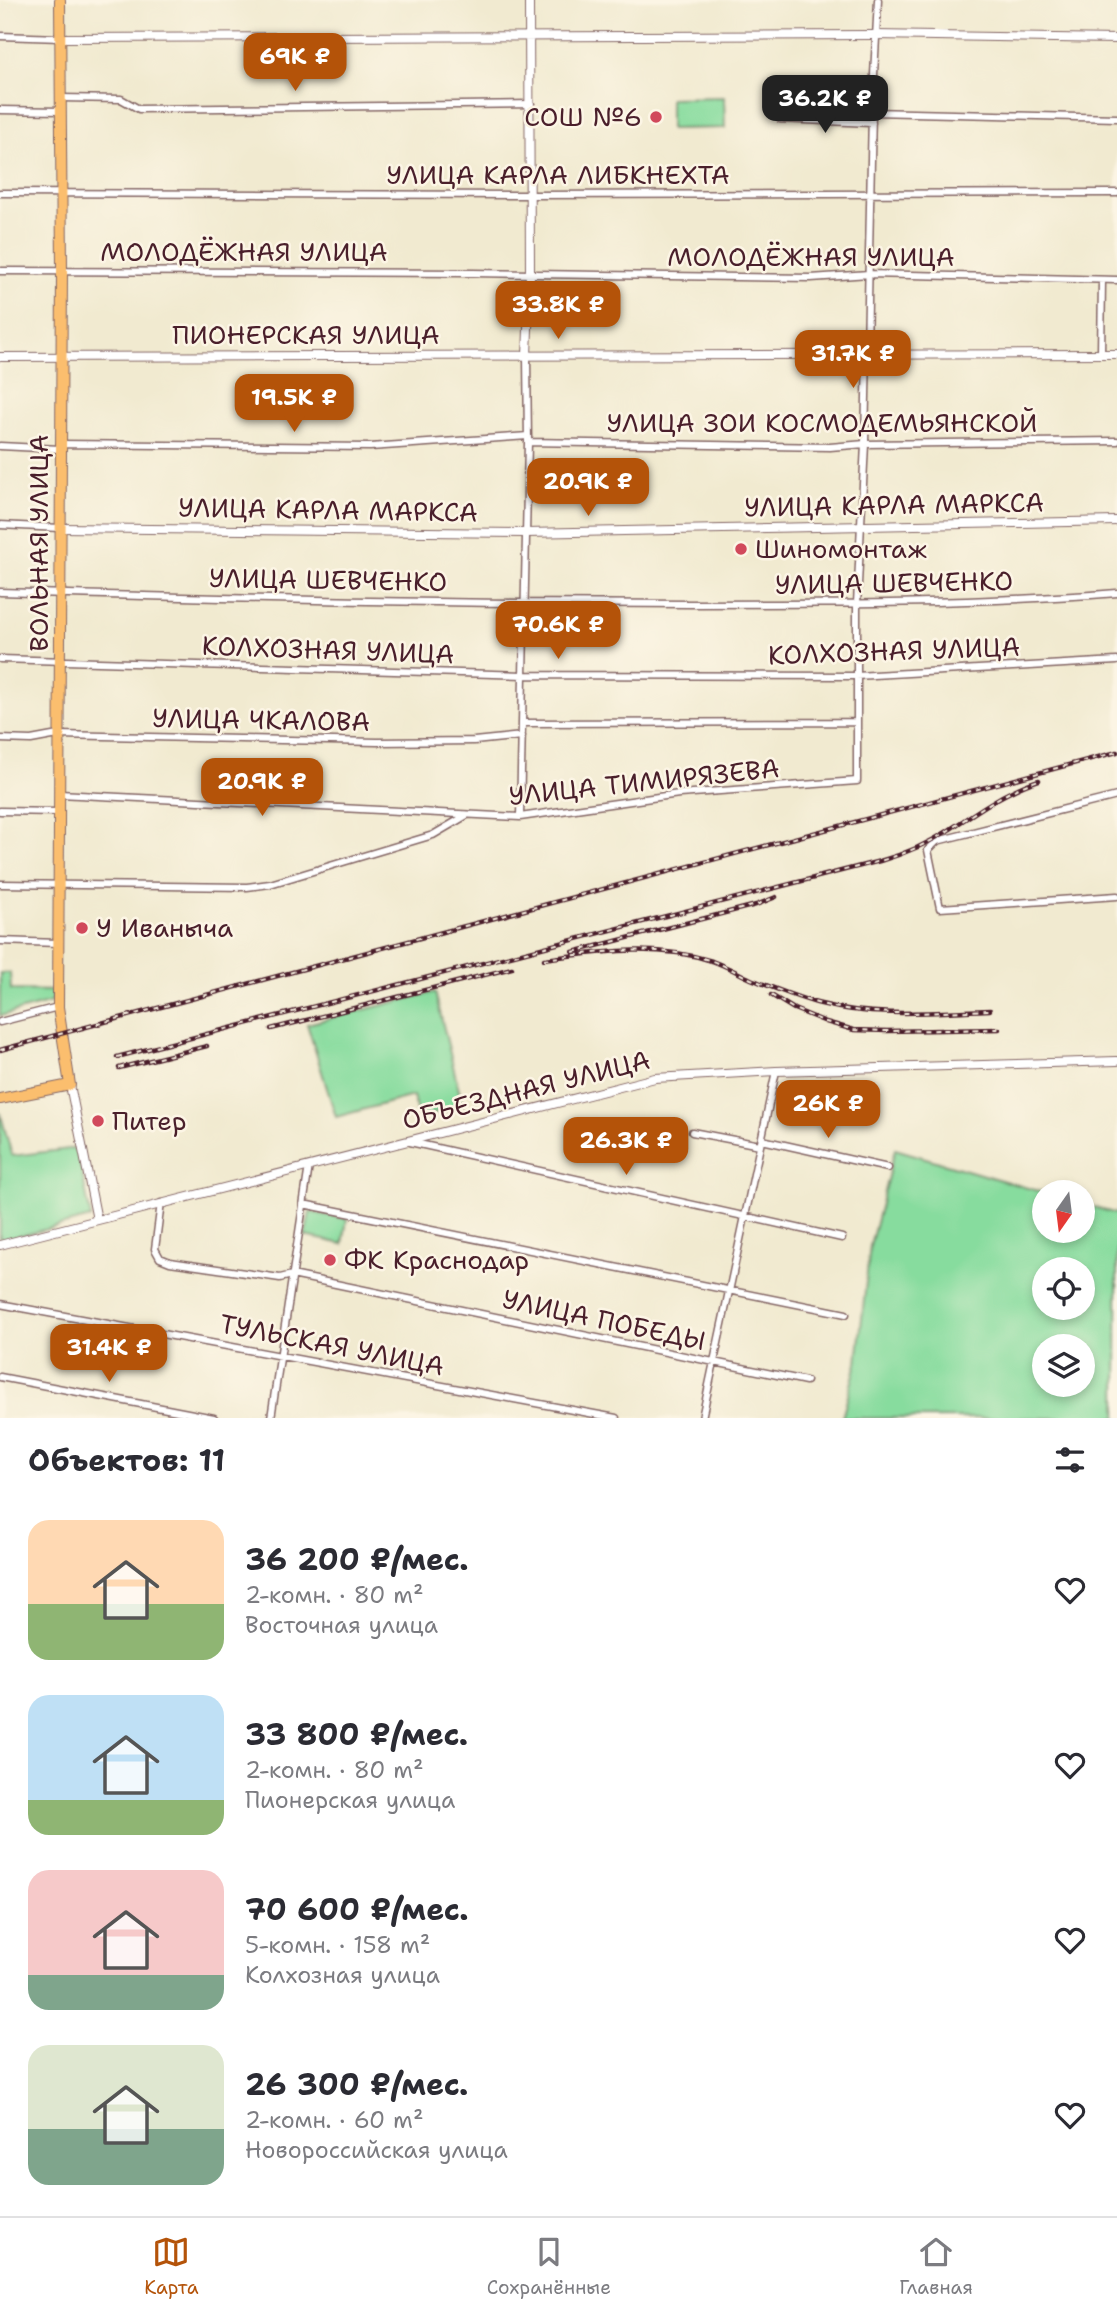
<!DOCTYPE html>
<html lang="ru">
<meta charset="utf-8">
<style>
body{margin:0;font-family:"Shantell Sans",sans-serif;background:#f2f2f3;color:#2b2b33;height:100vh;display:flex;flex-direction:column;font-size:26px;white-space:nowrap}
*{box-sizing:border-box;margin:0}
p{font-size:23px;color:#7c7c81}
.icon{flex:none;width:38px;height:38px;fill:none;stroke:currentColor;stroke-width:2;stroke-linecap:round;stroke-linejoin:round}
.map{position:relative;height:1418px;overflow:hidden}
.sheet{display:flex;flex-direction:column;background:#fff;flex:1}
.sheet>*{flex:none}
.needle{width:46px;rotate:194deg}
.controls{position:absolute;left:1032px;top:1180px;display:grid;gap:14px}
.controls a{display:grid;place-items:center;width:63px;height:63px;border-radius:50%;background:#fff;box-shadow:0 4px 10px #0003;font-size:35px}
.price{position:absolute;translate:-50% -60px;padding:0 16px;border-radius:14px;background:#b45309;color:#fff;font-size:23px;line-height:46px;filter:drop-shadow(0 2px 4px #0008)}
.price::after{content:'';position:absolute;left:50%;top:42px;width:21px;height:16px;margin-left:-10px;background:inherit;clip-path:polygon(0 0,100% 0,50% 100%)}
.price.on{background:#222;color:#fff}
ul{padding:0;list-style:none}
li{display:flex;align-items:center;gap:21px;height:175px;padding:0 28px}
li span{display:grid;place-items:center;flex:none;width:196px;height:140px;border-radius:21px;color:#555}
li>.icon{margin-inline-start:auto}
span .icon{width:84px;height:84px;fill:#fffc;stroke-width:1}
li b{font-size:30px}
h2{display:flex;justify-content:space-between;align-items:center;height:84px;padding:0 28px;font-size:30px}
.menu{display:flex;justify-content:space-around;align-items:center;height:98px;border-top:2px solid #e1e1e2;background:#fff;font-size:19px;color:#7c7c81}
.menu a{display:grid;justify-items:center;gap:4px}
.menu .on{color:#b45309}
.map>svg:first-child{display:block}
.green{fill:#87dc9e;stroke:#687e64;stroke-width:2;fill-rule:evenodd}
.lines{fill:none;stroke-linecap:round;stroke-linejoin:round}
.minor-casing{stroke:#846665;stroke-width:9}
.tertiary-casing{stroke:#846665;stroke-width:10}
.primary-casing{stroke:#846665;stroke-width:12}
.minor{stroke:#fff;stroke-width:6}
.tertiary{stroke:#fff;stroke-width:8}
.primary{stroke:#fbbe6e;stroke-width:10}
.rail-casing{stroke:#4a1f2b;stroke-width:4.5}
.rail{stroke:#fcf5e5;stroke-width:2;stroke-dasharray:5;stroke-linecap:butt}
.poi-dot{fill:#d1495b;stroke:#fcf5e5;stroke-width:2.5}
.labels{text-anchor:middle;stroke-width:5;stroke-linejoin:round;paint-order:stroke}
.poi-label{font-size:26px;fill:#4a1f2b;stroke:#fcf5e5;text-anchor:start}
.street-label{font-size:26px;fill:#4a1f2b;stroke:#fcf5e5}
</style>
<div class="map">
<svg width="1117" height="1418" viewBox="0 0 1117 1418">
<rect width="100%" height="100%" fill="#fcf5e5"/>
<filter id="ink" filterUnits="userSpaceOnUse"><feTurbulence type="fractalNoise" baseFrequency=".0143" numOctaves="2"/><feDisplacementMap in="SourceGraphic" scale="14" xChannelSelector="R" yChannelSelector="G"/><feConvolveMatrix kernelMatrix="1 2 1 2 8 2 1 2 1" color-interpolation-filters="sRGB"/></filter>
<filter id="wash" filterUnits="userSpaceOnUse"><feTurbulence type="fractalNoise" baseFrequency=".00686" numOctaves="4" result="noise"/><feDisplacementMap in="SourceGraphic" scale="28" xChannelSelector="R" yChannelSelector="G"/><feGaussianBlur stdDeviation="1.57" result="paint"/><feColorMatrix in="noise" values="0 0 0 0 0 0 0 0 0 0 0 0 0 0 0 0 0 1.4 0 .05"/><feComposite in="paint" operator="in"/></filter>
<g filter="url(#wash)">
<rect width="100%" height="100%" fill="#f1ead0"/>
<path class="green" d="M724,97l1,31 -55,1v-31z
M0,973h10l1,17 42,1 -1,11 -52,14z
M435,992l28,115 -45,10 -5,-21 -77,21 -29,-93z
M0,1112l12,44 65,-8 14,70 -91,23z
M895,1149l150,44v37h38v-26l34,10v204h-275l15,-55 13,-117zM1045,1269h38v38h-38zM1045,1346h38v38h-38z
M310,1212l37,7 -4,25 -38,-8z"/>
</g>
<g filter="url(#ink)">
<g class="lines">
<g class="minor-casing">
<path id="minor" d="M0,36l61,2
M61,98l60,1 18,10 392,-5
M0,110l61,1
M872,112l245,6
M780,119l92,4
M0,193l531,2 586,-2
M0,271l473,2 338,5 58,-4 248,6
M1101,354l1,-74
M528,442l302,5 35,-3 252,-3
M60,444l310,3 158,-11
M0,446l60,3
M0,525l60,3
M0,592c230,7 460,12 691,12 142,0 284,0 426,-11
M0,659l524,16 332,1 261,-15
M522,723l335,-1
M0,739l31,1 27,-5 319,7 97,-1 48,-5
M59,794l461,23 159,-23 178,-13v-177l8,-160 7,-332 6,-112
M1117,796l-180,45 -9,9 12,58 177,-12
M0,811l58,1
M520,817l8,-375 -1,-86
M0,884l247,3 23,-3 163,-49 34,-20
M0,941l58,2
M0,1022l58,-15
M692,1132l68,13
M762,1140l126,28
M410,1142l432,96
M161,1203l-6,46 5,9 10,4 110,16 12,-3 514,106
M303,1204l543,110
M0,1304l616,114
M0,1377l214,41
M271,1418l38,-252
M702,1418l74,-347"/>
</g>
<g class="tertiary-casing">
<path id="tertiary" d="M61,38l814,-3 242,4
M527,356l3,-82 -1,-274
M0,357l1117,-3
M60,528l466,5 591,-12
M70,1085l27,135
M0,1245l655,-167 121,-7 341,-10"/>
</g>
<g class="primary-casing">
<path id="primary" d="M0,1099l70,-14 -12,-78 4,-737 -2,-270"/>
</g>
<use href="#minor" class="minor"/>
<use href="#tertiary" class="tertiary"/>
<use href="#primary" class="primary"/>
<g class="rail-casing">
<path id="rail" d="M573,952l183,-47 20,-8
M544,959c56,-7 113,-16 168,2 14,5 26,12 39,18 23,9 46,19 70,25 55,14 112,8 169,6
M771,995l23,14 32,13 28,8 33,1 112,-2
M271,1029l241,-61
M0,1050l1117,-298
M117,1057l763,-196c24,-7 48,-17 69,-31 28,-19 58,-40 90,-50
M119,1068l88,-22"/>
</g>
<use href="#rail" class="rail"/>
</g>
</g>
<g class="poi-dot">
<circle cx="656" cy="117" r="7"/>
<circle cx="741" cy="549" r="7"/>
<circle cx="82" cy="928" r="7"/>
<circle cx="98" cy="1121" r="7"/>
<circle cx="330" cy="1260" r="7"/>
</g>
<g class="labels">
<g class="poi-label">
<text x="642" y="126" text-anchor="end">СОШ №6</text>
<text x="755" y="558">Шиномонтаж</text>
<text x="96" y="937">У Иваныча</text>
<text x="112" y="1130">Питер</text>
<text x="344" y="1269">ФК Краснодар</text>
</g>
<g class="street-label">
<text x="558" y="184">УЛИЦА КАРЛА ЛИБКНЕХТА</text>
<text x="244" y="261">МОЛОДЁЖНАЯ УЛИЦА</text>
<text x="811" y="266">МОЛОДЁЖНАЯ УЛИЦА</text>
<text x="306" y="344">ПИОНЕРСКАЯ УЛИЦА</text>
<text x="822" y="432">УЛИЦА ЗОИ КОСМОДЕМЬЯНСКОЙ</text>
<text transform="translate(894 505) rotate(-1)" y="9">УЛИЦА КАРЛА МАРКСА</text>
<text transform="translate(328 510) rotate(1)" y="9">УЛИЦА КАРЛА МАРКСА</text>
<text transform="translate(39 543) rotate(-90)" y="9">ВОЛЬНАЯ УЛИЦА</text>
<text transform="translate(328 580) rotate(1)" y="9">УЛИЦА ШЕВЧЕНКО</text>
<text transform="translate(894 583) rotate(-1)" y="9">УЛИЦА ШЕВЧЕНКО</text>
<text transform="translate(328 650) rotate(2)" y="9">КОЛХОЗНАЯ УЛИЦА</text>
<text transform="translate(894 651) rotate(-2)" y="9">КОЛХОЗНАЯ УЛИЦА</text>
<text transform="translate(261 720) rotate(1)" y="9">УЛИЦА ЧКАЛОВА</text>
<text transform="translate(644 782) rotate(-6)" y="9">УЛИЦА ТИМИРЯЗЕВА</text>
<text transform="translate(526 1090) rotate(-14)" y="9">ОБЪЕЗДНАЯ УЛИЦА</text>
<text transform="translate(604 1320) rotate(12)" y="9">УЛИЦА ПОБЕДЫ</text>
<text transform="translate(332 1345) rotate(11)" y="9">ТУЛЬСКАЯ УЛИЦА</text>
</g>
</g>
</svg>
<div class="controls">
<a><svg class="needle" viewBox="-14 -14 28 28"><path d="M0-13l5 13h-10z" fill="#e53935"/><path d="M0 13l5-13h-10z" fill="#7c7c81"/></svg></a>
<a><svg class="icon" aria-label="locate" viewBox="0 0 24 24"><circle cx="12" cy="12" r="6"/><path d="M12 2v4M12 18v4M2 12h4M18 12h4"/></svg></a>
<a><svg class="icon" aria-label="layers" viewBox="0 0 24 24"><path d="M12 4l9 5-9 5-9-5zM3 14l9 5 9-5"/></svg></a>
</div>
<b class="price" style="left:295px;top:93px">69K ₽</b>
<b class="price on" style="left:825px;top:135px">36.2K ₽</b>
<b class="price" style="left:558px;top:341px">33.8K ₽</b>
<b class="price" style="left:853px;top:390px">31.7K ₽</b>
<b class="price" style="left:294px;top:434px">19.5K ₽</b>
<b class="price" style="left:588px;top:518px">20.9K ₽</b>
<b class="price" style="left:558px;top:661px">70.6K ₽</b>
<b class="price" style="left:262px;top:818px">20.9K ₽</b>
<b class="price" style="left:828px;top:1140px">26K ₽</b>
<b class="price" style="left:626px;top:1177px">26.3K ₽</b>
<b class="price" style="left:109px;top:1384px">31.4K ₽</b>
</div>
<section class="sheet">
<h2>Объектов: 11<svg class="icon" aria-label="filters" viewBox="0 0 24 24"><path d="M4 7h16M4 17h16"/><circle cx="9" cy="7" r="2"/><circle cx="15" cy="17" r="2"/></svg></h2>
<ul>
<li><span style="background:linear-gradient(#ffd9b3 60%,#8fb573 0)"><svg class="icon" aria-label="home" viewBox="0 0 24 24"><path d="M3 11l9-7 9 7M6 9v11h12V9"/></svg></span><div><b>36 200 ₽/мес.</b><p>2-комн. · 80 m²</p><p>Восточная улица</p></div><svg class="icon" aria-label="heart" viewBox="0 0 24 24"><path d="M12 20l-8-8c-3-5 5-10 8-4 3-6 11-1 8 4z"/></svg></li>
<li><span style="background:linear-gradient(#bfe0f5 75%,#8fb573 0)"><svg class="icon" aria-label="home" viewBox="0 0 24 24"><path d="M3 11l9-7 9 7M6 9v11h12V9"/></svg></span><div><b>33 800 ₽/мес.</b><p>2-комн. · 80 m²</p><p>Пионерская улица</p></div><svg class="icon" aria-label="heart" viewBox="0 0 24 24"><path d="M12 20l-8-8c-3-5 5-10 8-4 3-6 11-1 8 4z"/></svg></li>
<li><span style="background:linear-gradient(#f6c9c9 75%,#7fa58c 0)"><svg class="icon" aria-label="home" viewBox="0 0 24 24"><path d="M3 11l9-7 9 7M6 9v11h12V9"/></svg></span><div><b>70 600 ₽/мес.</b><p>5-комн. · 158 m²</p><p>Колхозная улица</p></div><svg class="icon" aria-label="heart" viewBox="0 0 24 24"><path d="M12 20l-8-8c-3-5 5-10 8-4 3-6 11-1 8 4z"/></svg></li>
<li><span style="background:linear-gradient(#dfe7d0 60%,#7fa58c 0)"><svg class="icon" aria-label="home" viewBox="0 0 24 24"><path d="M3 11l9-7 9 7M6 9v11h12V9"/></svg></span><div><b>26 300 ₽/мес.</b><p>2-комн. · 60 m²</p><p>Новороссийская улица</p></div><svg class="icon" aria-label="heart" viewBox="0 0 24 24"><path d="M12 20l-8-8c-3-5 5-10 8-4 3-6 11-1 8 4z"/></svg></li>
</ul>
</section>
<nav class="menu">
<a class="on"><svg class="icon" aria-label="map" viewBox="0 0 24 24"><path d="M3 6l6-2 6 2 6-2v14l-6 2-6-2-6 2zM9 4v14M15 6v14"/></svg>Карта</a>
<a><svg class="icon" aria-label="saved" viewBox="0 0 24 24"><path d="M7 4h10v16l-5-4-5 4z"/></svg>Сохранённые</a>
<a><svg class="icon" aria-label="home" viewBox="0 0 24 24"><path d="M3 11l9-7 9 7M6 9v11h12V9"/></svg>Главная</a>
</nav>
